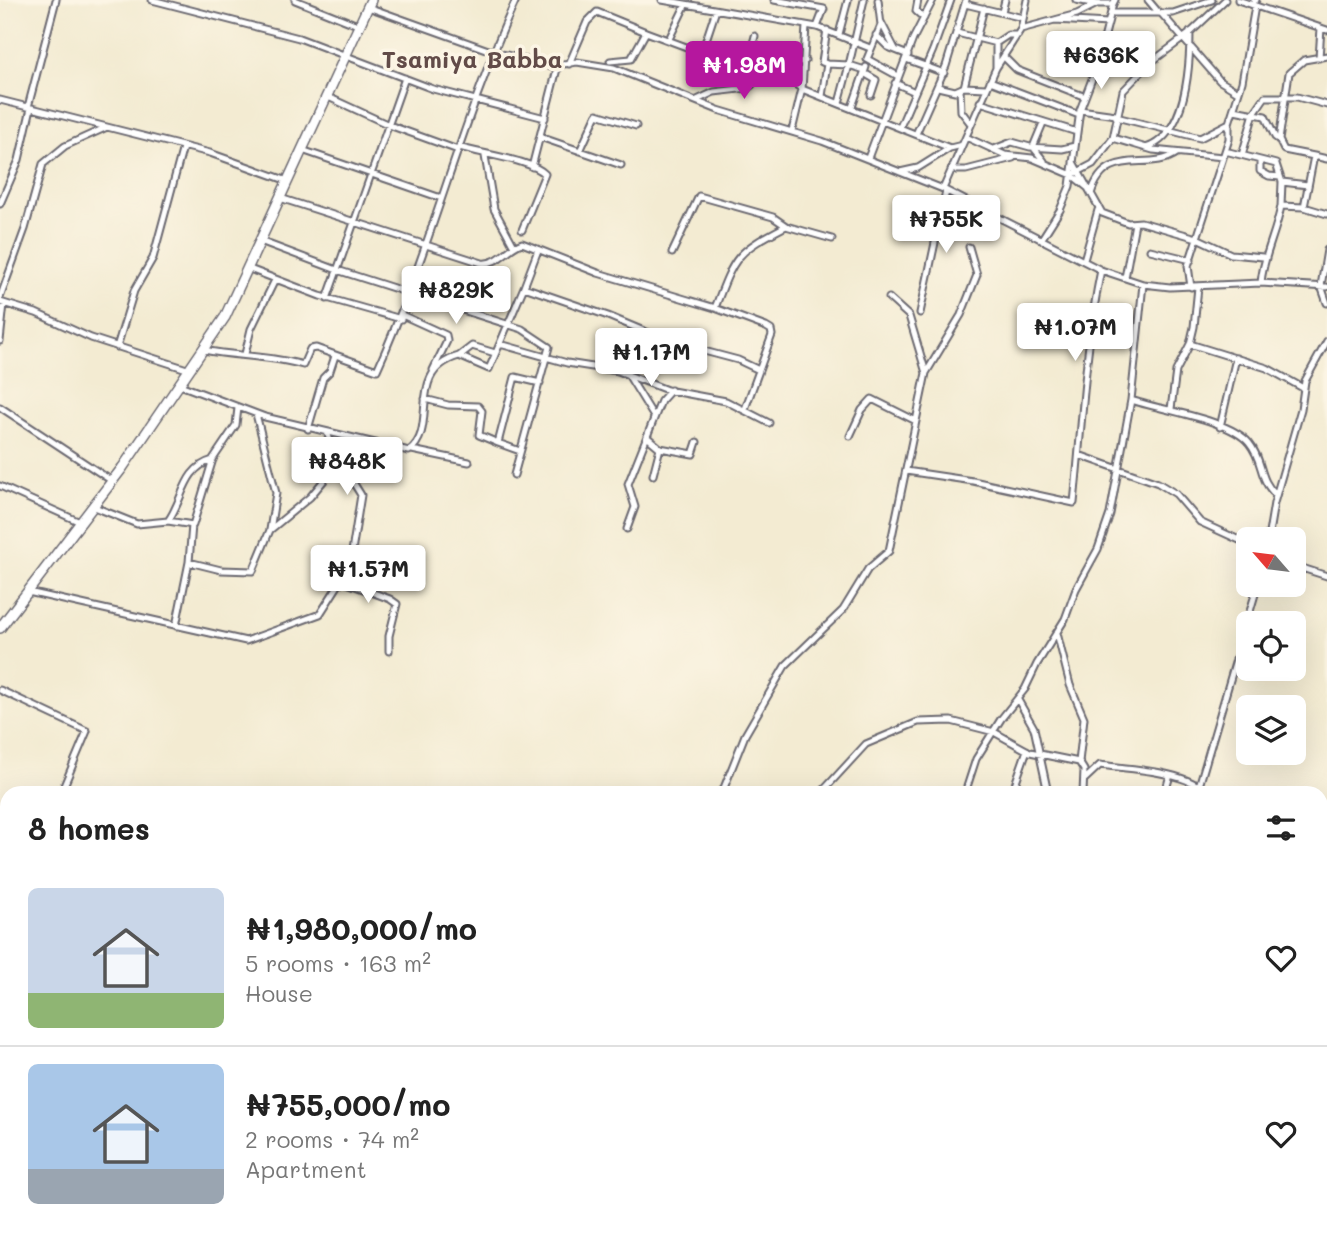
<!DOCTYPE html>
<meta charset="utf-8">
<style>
body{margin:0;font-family:Mali,sans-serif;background:#f2f2f2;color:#222;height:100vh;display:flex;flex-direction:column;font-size:26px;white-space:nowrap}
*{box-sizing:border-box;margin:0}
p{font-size:23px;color:#767676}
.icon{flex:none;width:38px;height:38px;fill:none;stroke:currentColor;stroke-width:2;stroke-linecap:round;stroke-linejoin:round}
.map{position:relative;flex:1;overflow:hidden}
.details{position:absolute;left:0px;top:786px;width:1328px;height:450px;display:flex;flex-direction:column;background:#fff;border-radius:21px 21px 0 0;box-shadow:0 7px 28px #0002}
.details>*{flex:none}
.needle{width:46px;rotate:298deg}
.buttons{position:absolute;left:1236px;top:527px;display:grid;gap:14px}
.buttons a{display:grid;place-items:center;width:70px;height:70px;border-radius:10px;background:#fff;box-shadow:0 7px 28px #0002;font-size:35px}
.price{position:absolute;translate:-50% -60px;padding:0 16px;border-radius:7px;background:#fff;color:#222;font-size:23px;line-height:46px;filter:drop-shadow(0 2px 4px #0008)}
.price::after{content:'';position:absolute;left:50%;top:42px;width:21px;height:16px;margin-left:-10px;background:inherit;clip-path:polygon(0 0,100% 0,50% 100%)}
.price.on{background:#b5179e;color:#fff}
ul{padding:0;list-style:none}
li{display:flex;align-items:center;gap:21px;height:175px;padding:0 28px}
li+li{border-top:2px solid #e0e0e0}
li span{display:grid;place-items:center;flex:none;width:196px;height:140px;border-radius:10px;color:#555}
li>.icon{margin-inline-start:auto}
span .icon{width:84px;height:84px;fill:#fffc;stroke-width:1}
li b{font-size:30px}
h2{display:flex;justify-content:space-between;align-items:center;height:84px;padding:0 28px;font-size:30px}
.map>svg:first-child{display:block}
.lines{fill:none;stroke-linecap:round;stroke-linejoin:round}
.minor-casing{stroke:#6b6870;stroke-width:9}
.primary-casing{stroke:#6b6870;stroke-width:12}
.minor{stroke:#fff;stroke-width:5}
.primary{stroke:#fff;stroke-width:9}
.labels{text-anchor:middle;stroke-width:7;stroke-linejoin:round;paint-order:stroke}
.quarter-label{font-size:24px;font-weight:bold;fill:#624b48;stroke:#fcf5e5}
</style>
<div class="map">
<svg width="1327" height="1234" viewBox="0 0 1327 1234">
<rect width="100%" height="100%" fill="#fcf5e5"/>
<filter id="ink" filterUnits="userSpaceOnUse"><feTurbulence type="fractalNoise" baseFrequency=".0143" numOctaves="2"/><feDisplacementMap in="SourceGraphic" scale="14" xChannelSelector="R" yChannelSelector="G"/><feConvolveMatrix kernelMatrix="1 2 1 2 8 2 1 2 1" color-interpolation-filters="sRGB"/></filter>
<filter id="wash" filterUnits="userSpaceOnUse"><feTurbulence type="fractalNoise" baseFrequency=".00686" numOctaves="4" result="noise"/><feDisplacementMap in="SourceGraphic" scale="28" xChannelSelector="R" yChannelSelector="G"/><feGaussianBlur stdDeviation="1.57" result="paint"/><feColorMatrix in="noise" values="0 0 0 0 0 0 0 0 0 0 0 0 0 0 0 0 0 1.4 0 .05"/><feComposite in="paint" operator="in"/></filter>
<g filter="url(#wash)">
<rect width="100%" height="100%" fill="#f3ebd2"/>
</g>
<g filter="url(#ink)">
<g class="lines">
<g class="minor-casing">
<path id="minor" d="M152,0l147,38 134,51 112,29
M295,0l65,26
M662,0l155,27 53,21
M774,0l50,9 -7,18
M878,0l3,25 -14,34 31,17
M918,0l-2,11 8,7
M1076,0l21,4
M1148,0l11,13
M1238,0l89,30
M1254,1l2,-1
M965,4l58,14
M368,7l126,45 56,14 27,-4 37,6 104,42 104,31 121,48 158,81 42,14 27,3 91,-4 66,4
M1002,12l3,-12
M1111,13h62l39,-13
M1161,13l59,68 18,11
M1055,20l53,3
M881,22l14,27
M1021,29l56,-15 20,-10h16l2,-4
M827,30l-5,32 5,2
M957,33l39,10
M839,34l9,-34
M876,35l12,12 20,8
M669,39l16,-33
M702,52l14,-42
M1005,58l12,12 66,26
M1319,58l2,-30
M906,59l38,14
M610,61l21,-2 15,-27 105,39 30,3 21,15 148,59 12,-3
M569,64l18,-42 10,-10 49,20
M996,68v-25l12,-8h10
M746,70l9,-34
M864,73l12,7 -5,15
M781,74l17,-12 7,-1
M990,81l89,34
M895,83l20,9
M938,87l17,4 9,-4 20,-79
M964,87l22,1
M960,89l1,22 10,13
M326,96l63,29 69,25
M822,96l5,-32 22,1 15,-65
M0,100l210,53 78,28
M697,100l17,-8 34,-4 4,-3 -1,-14
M980,102l97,30
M839,103l10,-38 16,5
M28,107l28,-107
M852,107l14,-40
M1080,110l36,5
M1234,110l31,6 10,21 4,3 10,-67 15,-13 23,-4
M1116,117l84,21 29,-15
M1043,123l-10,24 11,14
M900,127l33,-77 18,-50
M792,131l10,-42 4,-63
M916,134l30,-68 20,-66
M540,137l81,28
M966,137l39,18 27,3 40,17 21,-11 20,-26 40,12 70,7
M1113,138l10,-47 27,-28 39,-29 36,-34
M1279,140l5,10 30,6
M459,147c21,7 73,13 86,27l-23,56
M1146,148c40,-13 44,-80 44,-116
M994,149l18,-7 18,5 32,2 13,-3
M302,150l139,48
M580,151l17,-37 39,12
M1225,151l51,13 6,18 -1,24 23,1 23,7
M1242,155l12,-42 11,-16h32l30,8
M485,156l9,53 20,37
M868,158l45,-119 20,-39
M1260,160v11l9,5 11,1
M1073,162l13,23
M532,167l26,-102
M951,170h15l47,-12
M900,172l18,-4 32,-20
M1072,175l16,13 14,25 26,10 13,-1 56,16 34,16 32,3
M1282,182l26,3
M943,189l53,-121 25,-39 6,-29
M1091,194c15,-50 58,-21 86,-41
M280,198l202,65c16,2 25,-15 40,-20l76,30 117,35
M0,204l19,-44 12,-52
M1304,207l10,-51 13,3
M938,226l26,6
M1041,240l19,-30 10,-24 10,-76 17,-44 16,-62
M260,241l77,29 185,59 27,18 -35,128
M1150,250l41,10
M1327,250l-6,36 6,17
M672,253l27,-57 74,21 13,9
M1084,260l14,-50
M247,268l73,28 81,23
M1125,278l10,-55
M1261,283c2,-27 15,-49 20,-77
M524,287l14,-37
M1191,287l-3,-21 41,-127v-16l13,-41 13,-76
M0,298l25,-69 18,-65 22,-18 40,-18
M889,298l20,18 17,57
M327,299l78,-221
M0,302l36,11 55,25 99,32
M920,313l26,-122
M402,315l44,20 1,6 -14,29
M0,341l4,-37
M500,344l67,19 51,8 49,19 59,11 43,22
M1190,344l77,24 36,20
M117,347l17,-56 19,-33 30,-111
M204,350c33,7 66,5 99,15l7,-16 6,-1 61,22c54,-120 84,-250 139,-370
M245,354l6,-25 24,-49
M459,356l13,-10 23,7
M627,373l27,44
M180,385l85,32 144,34c31,-23 -5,-79 50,-95l30,13 35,-82 84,29 62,26 68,18 21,10
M425,399l23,6 30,1 4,5 -3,24 19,8 17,-66 25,6
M1131,400c29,10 98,19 118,43 15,18 9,36 27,52
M0,407l112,74
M745,409l27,-74 -1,-5 -5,-3 -51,-19c20,-53 21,-56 71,-82l46,13
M1171,409l5,-38 14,-27 4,-17 4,-40
M256,414l20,79 -6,37
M1220,427l16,-69
M308,429l15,-51 7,-7 5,-15
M327,432l6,18 28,45 -14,88 43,16 7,5 -8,32v15
M850,436l12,-26 10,-11 44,22
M647,437l13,11 33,6 4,-12
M498,443l22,8
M412,450l57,12
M1079,455l79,28 18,11 24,28 48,22
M906,471l67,10 101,22c8,-78 11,-156 27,-233
M653,475l7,-27
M0,486l80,36
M92,506l45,18 31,-3 25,4 20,-66 23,-34 2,-17
M168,521c16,-22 15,-53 45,-61
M627,529l8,-22 -7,-23 33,-83 10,-11
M1268,539l6,-36 27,-94 4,-28 22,-40
M189,562l32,8 32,1 17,-41 40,-33 47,-56
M1293,576l9,-8 25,8
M28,592l218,49 74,-27 28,-44
M176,626l13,-64 3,-37
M1057,633l13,52 14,33 -5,44
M0,690l87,41 -26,62
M1018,700l16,28 14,65
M1085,779l15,-14c29,4 87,6 107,28
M722,793l23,-58 40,-69 58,-56 25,-41 21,-18 37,-178 35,-58 16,-40 -8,-28
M821,793l45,-49 52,-22 33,-1 43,11 36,20 49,10 5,8 -1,23
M965,793l11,-34 25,-40 24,-30 12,-25 28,-45 11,-30 22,-40 12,-35 21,-114 12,-116
M1012,793l15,-43
M1165,793l5,-18
M1197,793l61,-209
M1321,829l6,1
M1321,887l6,-16
M0,917l7,-13
M1324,924l3,-8
M1321,964l6,-10
M1321,968l6,4
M1321,994l6,-8
M1321,1031l6,-9
M1321,1081l6,-4
M1321,1091l6,3
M1321,1123l6,-11
M1321,1151l6,2
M0,1194l7,2
M1321,1199l6,2
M109,1228l4,6
M163,1228l24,6
M252,1228l1,6
M491,1228l13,6
M518,1228l23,6
M782,1228l3,6
M873,1228l13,6
M973,1228l14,6
M1109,1228v6
M1171,1228l13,6
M1245,1228l8,6
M454,1234l2,-6
M604,1234l1,-6
M846,1234l1,-6
M921,1234l2,-6
M962,1234l1,-6
M1148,1234l4,-6
M1259,1234l2,-6
M1282,1234h10
M1314,1234l1,-6"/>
</g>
<g class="primary-casing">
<path id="primary" d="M0,628l123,-161 102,-150 146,-317"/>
</g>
<use href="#minor" class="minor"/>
<use href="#primary" class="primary"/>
</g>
</g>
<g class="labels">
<g class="quarter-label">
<text x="472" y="68">Tsamiya Babba</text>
</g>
</g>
</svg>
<div class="buttons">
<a><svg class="needle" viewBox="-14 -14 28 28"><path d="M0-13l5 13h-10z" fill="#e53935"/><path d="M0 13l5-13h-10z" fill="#767676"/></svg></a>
<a><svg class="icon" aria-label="locate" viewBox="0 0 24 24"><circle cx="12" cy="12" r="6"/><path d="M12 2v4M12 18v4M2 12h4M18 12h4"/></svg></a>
<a><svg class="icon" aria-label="layers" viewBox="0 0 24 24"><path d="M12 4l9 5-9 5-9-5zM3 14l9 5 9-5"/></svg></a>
</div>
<b class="price" style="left:1101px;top:91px">₦636K</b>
<b class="price on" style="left:744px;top:101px">₦1.98M</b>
<b class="price" style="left:946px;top:255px">₦755K</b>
<b class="price" style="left:456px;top:326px">₦829K</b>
<b class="price" style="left:1075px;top:363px">₦1.07M</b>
<b class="price" style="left:651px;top:388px">₦1.17M</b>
<b class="price" style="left:347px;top:497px">₦848K</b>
<b class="price" style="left:368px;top:605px">₦1.57M</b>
<section class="details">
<h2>8 homes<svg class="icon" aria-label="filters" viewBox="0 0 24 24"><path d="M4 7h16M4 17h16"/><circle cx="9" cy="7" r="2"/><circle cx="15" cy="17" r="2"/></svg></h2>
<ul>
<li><span style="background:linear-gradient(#c9d6e8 75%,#8fb573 0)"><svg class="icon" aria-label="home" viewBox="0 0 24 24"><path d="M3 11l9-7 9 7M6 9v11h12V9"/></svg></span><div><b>₦1,980,000/mo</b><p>5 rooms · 163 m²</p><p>House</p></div><svg class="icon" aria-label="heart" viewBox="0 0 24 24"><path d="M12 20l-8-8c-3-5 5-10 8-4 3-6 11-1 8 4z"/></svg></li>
<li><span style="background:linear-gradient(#a9c7e8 75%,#9aa5b1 0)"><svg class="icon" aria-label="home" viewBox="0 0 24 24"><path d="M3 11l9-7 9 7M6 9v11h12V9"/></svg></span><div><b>₦755,000/mo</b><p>2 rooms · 74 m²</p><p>Apartment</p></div><svg class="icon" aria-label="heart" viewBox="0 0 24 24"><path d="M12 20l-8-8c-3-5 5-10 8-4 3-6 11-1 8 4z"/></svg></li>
</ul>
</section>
</div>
